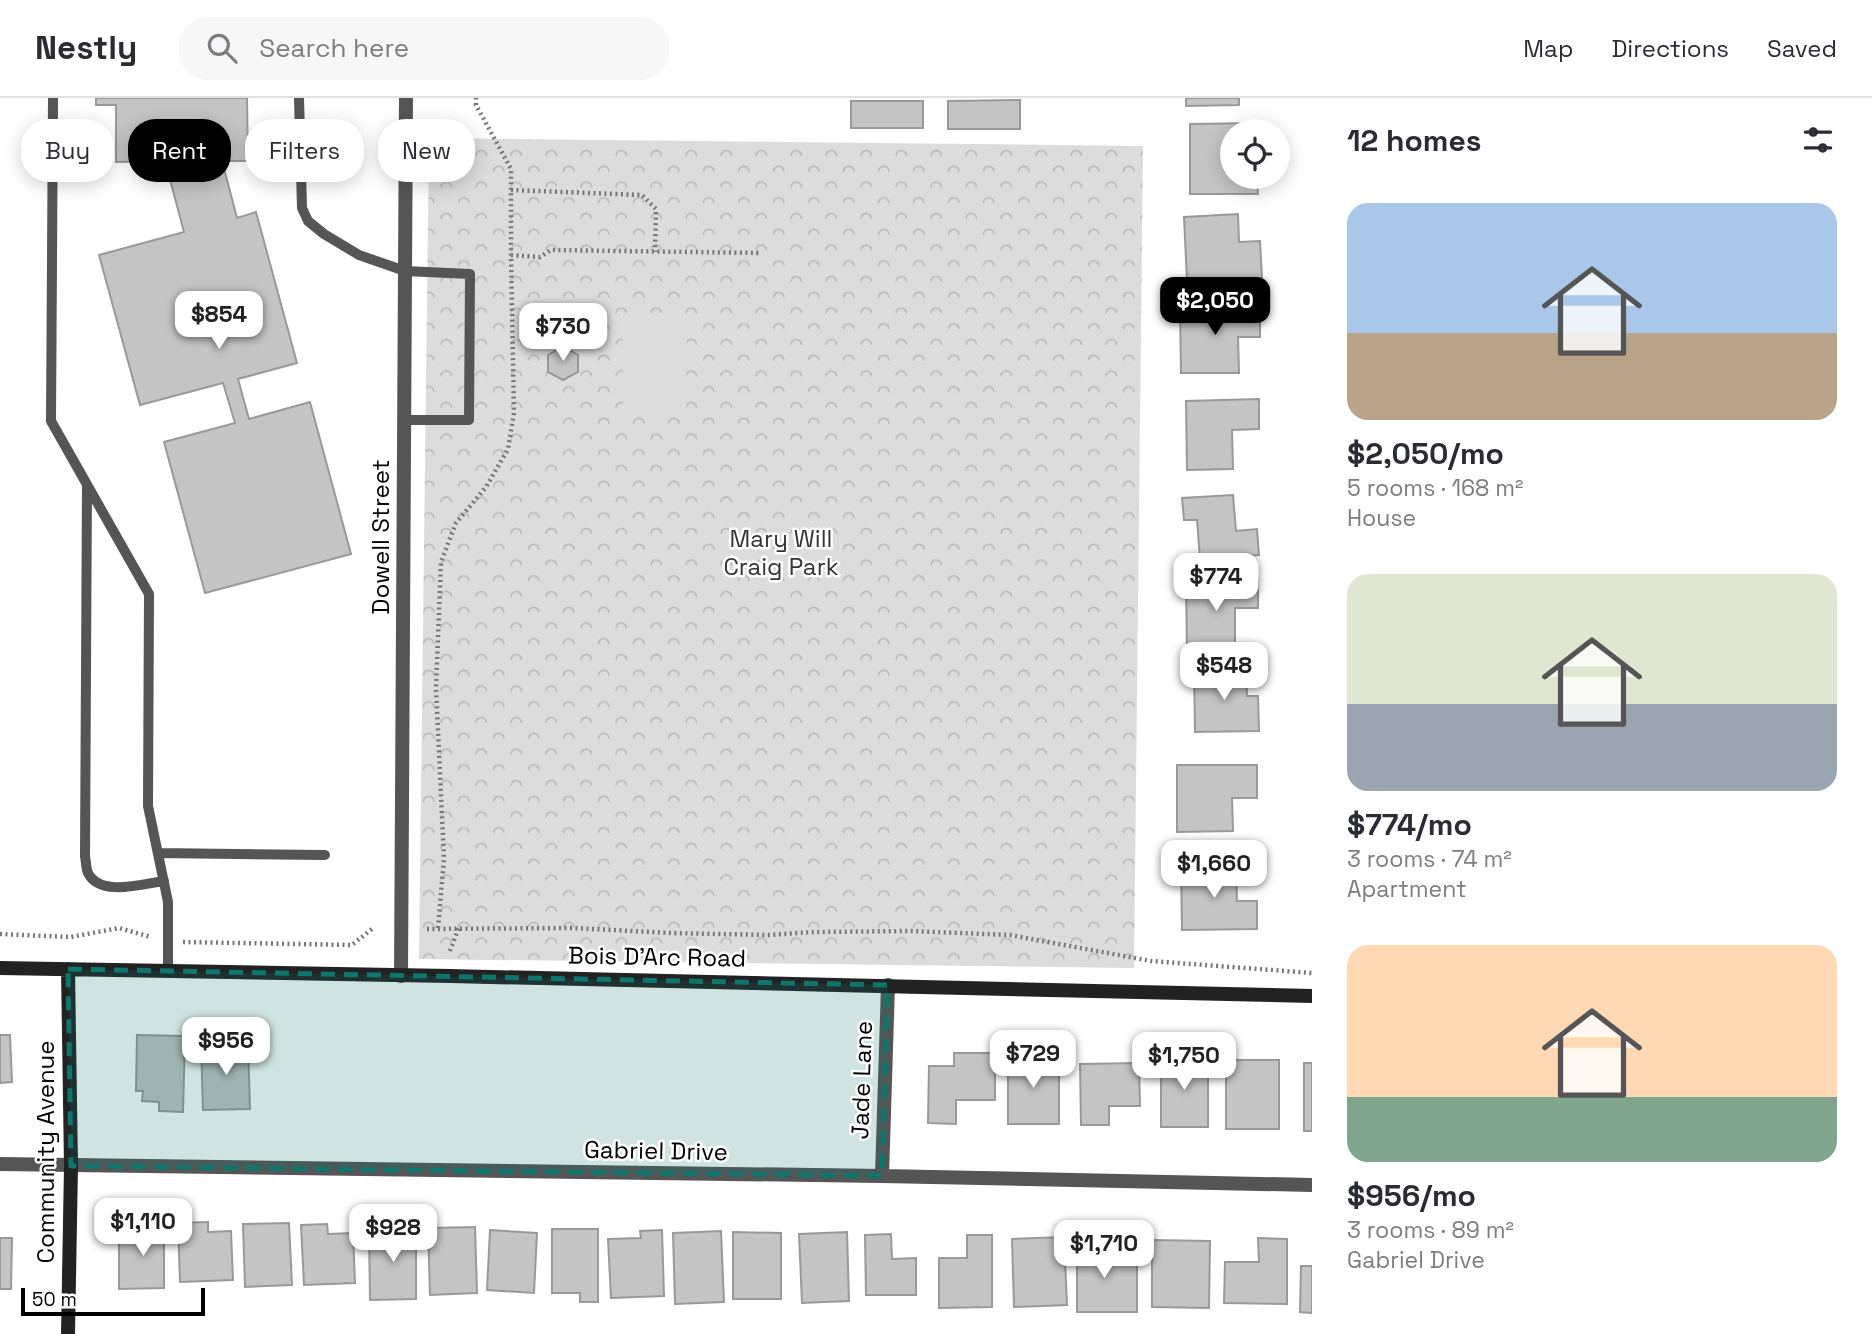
<!DOCTYPE html>
<meta charset="utf-8">
<style>
body{margin:0;font-family:"Space Grotesk",sans-serif;background:#f7f7f7;color:#2b2b33;height:100vh;display:flex;flex-direction:column;font-size:26px;white-space:nowrap}
*{box-sizing:border-box;margin:0}
p{font-size:23px;color:#7c7c81}
.icon{flex:none;width:38px;height:38px;fill:none;stroke:currentColor;stroke-width:2;stroke-linecap:round;stroke-linejoin:round}
.map{position:relative;flex:1;overflow:hidden}
.drawer{display:flex;flex-direction:column;background:#fff;width:560px}
.drawer>*{flex:none}
.banner{position:absolute;left:21px;top:21px;width:665px;height:63px;display:flex;gap:14px}
.tools{position:absolute;left:1220px;top:21px;display:grid;gap:14px}
.tools a{display:grid;place-items:center;width:70px;height:70px;border-radius:50%;background:#fff;box-shadow:0 4px 18px #0003;font-size:35px}
.scale{position:absolute;left:21px;bottom:18px;width:184px;box-sizing:border-box;padding-left:7px;border:4px solid #000;border-top:0;font-size:19px;line-height:24px;white-space:nowrap;color:#000;-webkit-text-stroke:5px #fff;paint-order:stroke}
.price{position:absolute;translate:-50% -60px;padding:0 16px;border-radius:14px;background:#fff;color:#222;font-size:23px;line-height:46px;filter:drop-shadow(0 2px 4px #0008)}
.price::after{content:'';position:absolute;left:50%;top:42px;width:21px;height:16px;margin-left:-10px;background:inherit;clip-path:polygon(0 0,100% 0,50% 100%)}
.price.selected{background:#000;color:#fff}
ul{padding:0;list-style:none}
li{display:grid;align-content:center;gap:14px;height:371px;padding:0 35px}
li span{display:grid;place-items:center;height:217px;border-radius:21px;color:#555}
li>.icon{margin-inline-start:auto}
span .icon{width:126px;height:126px;fill:#fffc;stroke-width:1}
li b{font-size:30px}
h2{display:flex;justify-content:space-between;align-items:center;height:84px;padding:0 35px;font-size:30px}
.chip{padding:0 24px;border-radius:28px;background:#fff;box-shadow:0 4px 18px #0003;font-size:24px;line-height:63px}
.chip.selected{background:#000;color:#fff}
header{display:flex;align-items:center;gap:42px;box-sizing:border-box;height:98px;padding:0 35px;background:#fff;border-bottom:2px solid #e1e1e2}
header strong{font-size:33px}
nav{display:flex;gap:38px;margin-inline-start:auto;font-size:24px}
.search{width:490px;height:63px;background:#f7f7f7;display:flex;align-items:center;gap:18px;box-sizing:border-box;padding:0 24px;border-radius:28px;color:#7c7c81;font-size:26px}
main{display:flex;flex:1;min-height:0}
.map>svg:first-child{display:block}
.forest{fill:url(#forest-crowns)}
.pitch{fill:#dcdcdc}
.building{fill:#c4c4c4;stroke:#999;stroke-width:2}
.lines{fill:none;stroke-linecap:round;stroke-linejoin:round}
.path{stroke:#777;stroke-width:4.5;stroke-dasharray:2 3.5;stroke-linecap:butt}
.lane{stroke:#555;stroke-width:10}
.street{stroke:#555;stroke-width:14}
.secondary{stroke:#222;stroke-width:14}
.marked{fill:#0f766e;fill-opacity:0.2;stroke:#0f766e;stroke-width:5;stroke-dasharray:14 9;stroke-linejoin:round}
.labels{text-anchor:middle;stroke-width:5;stroke-linejoin:round;paint-order:stroke}
.street-label{font-size:24px;fill:#000;stroke:#fff}
.park-label{font-size:24px;fill:#333;stroke:#fff}
</style>
<header>
<strong>Nestly</strong>
<div class="search"><svg class="icon" aria-label="search" viewBox="0 0 24 24"><circle cx="10" cy="10" r="6"/><path d="M15 15l6 6"/></svg>Search here</div>
<nav><a>Map</a><a>Directions</a><a>Saved</a></nav>
</header>
<main>
<div class="map">
<svg width="1312" height="1236" viewBox="0 0 1312 1236">
<defs>
<pattern id="forest-crowns" width="20" height="18" patternUnits="userSpaceOnUse" patternTransform="scale(1.75)"><rect width="20" height="18" fill="#dcdcdc"/><path d="M2 6a3 3 0 1 1 6 0M12 15a3 3 0 1 1 6 0" fill="none" stroke="#bbb"/></pattern>
</defs>
<rect width="100%" height="100%" fill="#fff"/>
<path class="forest" d="M429,40l714,8 -9,822 -715,-9z"/>
<path class="pitch" d="M623,215l64,1 -1,102h-63z"/>
<path class="building" d="M96,0h151l1,63h-26l15,57 19,-6 41,151 -59,16 11,40 61,-17 41,152 -146,39 -41,-151 71,-19 -12,-40 -83,22 -41,-150 85,-23 -19,-71 -49,1v-57h-20z
M1186,0h53v7l-53,1z
M1020,2v29h-72v-28z
M851,3h72v27h-72z
M1257,25v8h-25v46h25l1,17h-68v-70z
M1238,116l1,28 21,-1 2,37 -75,3 -3,-64z
M1180,209h80v30h-22l1,36h-58z
M563,248l15,9v17l-15,8 -15,-8v-17z
M1259,301v30l-27,1 1,39 -46,1 -1,-69z
M1233,397l3,36 21,-2 2,26 -59,4 -3,-39h-13l-2,-22z
M1258,481v29h-23v45h-48l-1,-73z
M1246,571l1,27h11l1,35 -64,1 -1,-62z
M1177,667h80v33h-25l1,33 -56,1z
M1236,766l1,37h20v28l-75,1 -1,-65z
M0,937h10l2,47 -12,1z
M137,937l48,1 -2,76 -24,-1v-9l-17,-1 1,-10h-7z
M248,945l2,66 -47,1 -2,-65z
M954,955h41v47h-39v24l-28,-1 1,-57h25z
M1008,958l51,1v67h-51z
M1161,959h47v70h-47z
M1226,962h53v69h-53z
M1139,965l1,43h-31v19h-28l-1,-61z
M1304,965h8v68h-8z
M139,1124h25v66l-45,1v-50l20,-1z
M208,1124v10l23,-1 2,49 -53,2 -2,-59z
M289,1125l3,62 -47,2 -2,-63z
M327,1126l1,10 25,-1 2,50 -51,2 -3,-60z
M475,1129l2,66 -47,2 -2,-67z
M416,1131v70l-46,1 -1,-70z
M552,1131h46v73h-18v-9h-28z
M490,1132l47,3 -3,60 -47,-3z
M662,1132l2,66 -53,2 -3,-59 33,-1 -1,-7z
M721,1133l3,71 -49,2 -2,-71z
M733,1134l48,1v66h-48z
M847,1134l2,69 -47,2 -3,-69z
M891,1136l1,25 24,-1v37h-50l-1,-60z
M967,1137h25v72l-53,1v-50h28z
M1064,1139l3,68 -53,2 -2,-68z
M0,1140h12l-1,51h-11z
M1077,1140h29v25h31v49h-60z
M1258,1140l29,1v65l-63,-1 1,-41h34z
M1152,1142l58,1 -1,67 -57,-1z
M1301,1168h11v47l-12,-1z"/>
<g class="lines">
<path class="path" d="M511,92l131,5 14,14 -1,43
M511,157l29,2 11,-7 209,3
M438,830l6,-69 -8,-171 5,-126 15,-39 30,-36 22,-38 6,-36 -3,-158v-86l-35,-64v-7
M427,831l147,-1 96,5 98,2 46,-3 96,-1 100,4 141,26 161,12
M0,836l71,3 48,-9 32,9
M183,844l169,3 21,-17
M450,853l9,-24"/>
<path class="lane" d="M53,0l-2,323 98,173 -1,212 20,96v69
M299,0l3,110 6,13 16,13 35,21 46,16 65,3 -1,146h-65
M87,387l-2,371c1,5 1,13 3,17 12,24 54,11 76,8
M158,755l167,2"/>
<path class="street" d="M401,878l5,-878
M0,1066l882,12 430,9
M882,1078l6,-191"/>
<path class="secondary" d="M0,870l450,8 862,20
M68,871l3,197 -3,168"/>
</g>
<path class="marked" d="M68,871l820,16 -6,191 -811,-10z"/>
<g class="labels">
<g class="street-label">
<text transform="translate(381 439) rotate(-90)" y="8">Dowell Street</text>
<text transform="translate(657 859) rotate(1)" y="8">Bois D'Arc Road</text>
<text transform="translate(862 982) rotate(-88)" y="8">Jade Lane</text>
<text transform="translate(656 1053) rotate(1)" y="8">Gabriel Drive</text>
<text transform="translate(46 1054) rotate(-90)" y="8">Community Avenue</text>
</g>
<g class="park-label">
<text x="781" y="449">Mary Will<tspan x="781" dy="28">Craig Park</tspan></text>
</g>
</g>
</svg>
<div class="tools">
<a><svg class="icon" aria-label="locate" viewBox="0 0 24 24"><circle cx="12" cy="12" r="6"/><path d="M12 2v4M12 18v4M2 12h4M18 12h4"/></svg></a>
</div>
<div class="scale">50 m</div>
<b class="price selected" style="left:1215px;top:239px">$2,050</b>
<b class="price" style="left:219px;top:253px">$854</b>
<b class="price" style="left:563px;top:265px">$730</b>
<b class="price" style="left:1216px;top:515px">$774</b>
<b class="price" style="left:1224px;top:604px">$548</b>
<b class="price" style="left:1214px;top:802px">$1,660</b>
<b class="price" style="left:226px;top:979px">$956</b>
<b class="price" style="left:1033px;top:992px">$729</b>
<b class="price" style="left:1184px;top:994px">$1,750</b>
<b class="price" style="left:143px;top:1160px">$1,110</b>
<b class="price" style="left:393px;top:1166px">$928</b>
<b class="price" style="left:1104px;top:1182px">$1,710</b>
<div class="banner">
<a class="chip">Buy</a>
<a class="chip selected">Rent</a>
<a class="chip">Filters</a>
<a class="chip">New</a>
</div>
</div>
<section class="drawer">
<h2>12 homes<svg class="icon" aria-label="filters" viewBox="0 0 24 24"><path d="M4 7h16M4 17h16"/><circle cx="9" cy="7" r="2"/><circle cx="15" cy="17" r="2"/></svg></h2>
<ul>
<li><span style="background:linear-gradient(#a9c7e8 60%,#b9a48a 0)"><svg class="icon" aria-label="home" viewBox="0 0 24 24"><path d="M3 11l9-7 9 7M6 9v11h12V9"/></svg></span><div><b>$2,050/mo</b><p>5 rooms · 168 m²</p><p>House</p></div></li>
<li><span style="background:linear-gradient(#dfe7d0 60%,#9aa5b1 0)"><svg class="icon" aria-label="home" viewBox="0 0 24 24"><path d="M3 11l9-7 9 7M6 9v11h12V9"/></svg></span><div><b>$774/mo</b><p>3 rooms · 74 m²</p><p>Apartment</p></div></li>
<li><span style="background:linear-gradient(#ffd9b3 70%,#7fa58c 0)"><svg class="icon" aria-label="home" viewBox="0 0 24 24"><path d="M3 11l9-7 9 7M6 9v11h12V9"/></svg></span><div><b>$956/mo</b><p>3 rooms · 89 m²</p><p>Gabriel Drive</p></div></li>
</ul>
</section>
</main>
